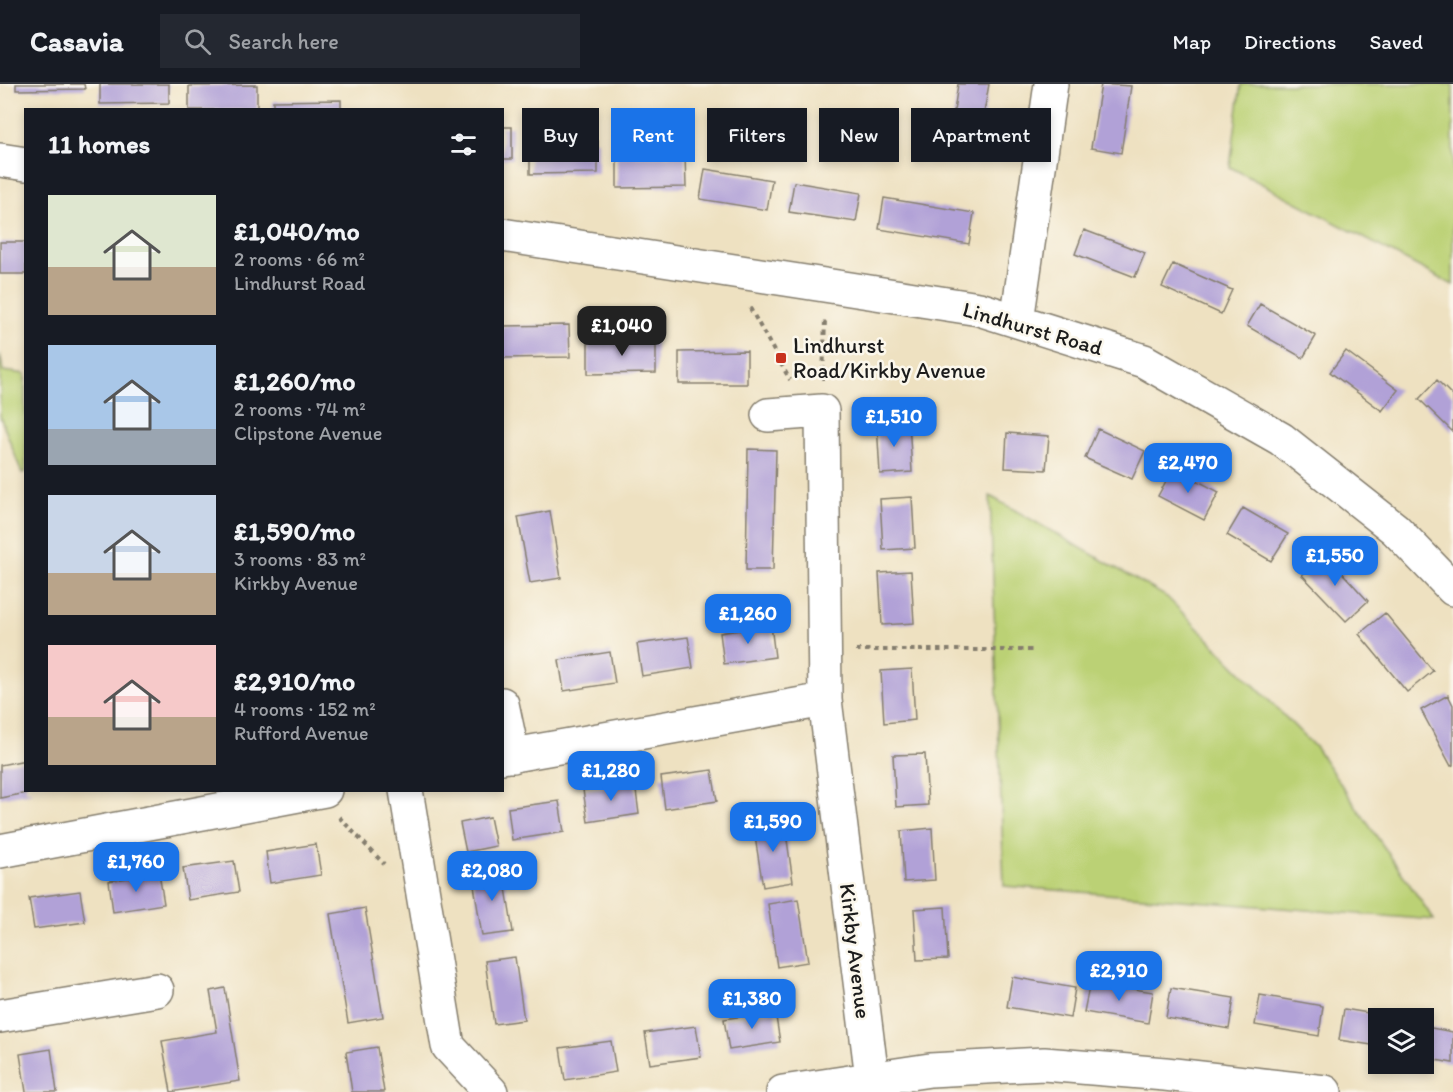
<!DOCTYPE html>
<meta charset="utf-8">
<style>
body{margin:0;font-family:Itim,sans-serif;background:#242831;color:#f1f3f6;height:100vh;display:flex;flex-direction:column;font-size:22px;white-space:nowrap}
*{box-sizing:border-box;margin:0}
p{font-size:20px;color:#9ea1a6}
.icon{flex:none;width:33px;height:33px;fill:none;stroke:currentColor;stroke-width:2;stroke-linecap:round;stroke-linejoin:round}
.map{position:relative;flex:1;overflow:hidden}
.details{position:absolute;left:24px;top:24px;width:480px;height:684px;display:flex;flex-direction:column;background:#171b24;border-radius:0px;box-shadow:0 3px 9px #0003}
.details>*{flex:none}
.guide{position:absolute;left:522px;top:24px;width:570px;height:54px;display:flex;gap:12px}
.fabs{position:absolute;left:1368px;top:924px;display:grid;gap:12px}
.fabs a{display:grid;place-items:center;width:66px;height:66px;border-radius:0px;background:#171b24;box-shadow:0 3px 9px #0003;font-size:30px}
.price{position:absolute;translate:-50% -51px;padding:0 14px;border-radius:12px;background:#1a73e8;color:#fff;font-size:20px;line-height:39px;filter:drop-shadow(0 2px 3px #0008)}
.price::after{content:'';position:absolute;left:50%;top:36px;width:18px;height:14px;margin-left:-9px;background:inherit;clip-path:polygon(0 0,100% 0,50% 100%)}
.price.selected{background:#222;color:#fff}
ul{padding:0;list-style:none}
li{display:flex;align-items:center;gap:18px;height:150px;padding:0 24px}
li span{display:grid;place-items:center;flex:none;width:168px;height:120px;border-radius:0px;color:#555}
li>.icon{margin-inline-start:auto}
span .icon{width:72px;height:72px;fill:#fffc;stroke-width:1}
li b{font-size:26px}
h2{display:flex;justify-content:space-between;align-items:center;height:72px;padding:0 24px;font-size:26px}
.tag{padding:0 21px;border-radius:0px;background:#171b24;box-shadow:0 3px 9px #0003;font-size:21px;line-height:54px}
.tag.selected{background:#1a73e8;color:#fff}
header{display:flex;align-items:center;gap:36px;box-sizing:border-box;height:84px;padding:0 30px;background:#171b24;border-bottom:2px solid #363941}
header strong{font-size:28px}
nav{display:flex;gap:33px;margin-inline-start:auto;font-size:21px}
.search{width:420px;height:54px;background:#242831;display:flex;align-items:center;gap:15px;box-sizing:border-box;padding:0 21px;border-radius:0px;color:#9ea1a6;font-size:22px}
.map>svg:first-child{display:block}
.green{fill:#bbd175;stroke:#6c7648;stroke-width:1.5}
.building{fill:#b1a1d7}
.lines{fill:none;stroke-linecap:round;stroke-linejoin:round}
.minor-casing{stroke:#857e6e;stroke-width:36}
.path{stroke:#857e6e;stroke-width:4;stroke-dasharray:4.5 4.5;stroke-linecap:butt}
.minor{stroke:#fff;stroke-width:33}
.poi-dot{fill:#c8321e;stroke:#fbf7ec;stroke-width:2}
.labels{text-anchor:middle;stroke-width:5;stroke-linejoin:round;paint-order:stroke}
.street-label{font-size:22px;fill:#1c1c1c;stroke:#fbf7ec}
.poi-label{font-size:22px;fill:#1c1c1c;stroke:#fbf7ec;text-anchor:start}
</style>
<header>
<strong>Casavia</strong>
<div class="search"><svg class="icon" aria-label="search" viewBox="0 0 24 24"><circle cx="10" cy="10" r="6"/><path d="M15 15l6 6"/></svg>Search here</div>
<nav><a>Map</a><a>Directions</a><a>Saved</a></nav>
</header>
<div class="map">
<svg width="1453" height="1008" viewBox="0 0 1453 1008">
<rect width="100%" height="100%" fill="#fbf7ec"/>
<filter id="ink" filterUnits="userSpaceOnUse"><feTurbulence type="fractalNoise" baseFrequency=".0167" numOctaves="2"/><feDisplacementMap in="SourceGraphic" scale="12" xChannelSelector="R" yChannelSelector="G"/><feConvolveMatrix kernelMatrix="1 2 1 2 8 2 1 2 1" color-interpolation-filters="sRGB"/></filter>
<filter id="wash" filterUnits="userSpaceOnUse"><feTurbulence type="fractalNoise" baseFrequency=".008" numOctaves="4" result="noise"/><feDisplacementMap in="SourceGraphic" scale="24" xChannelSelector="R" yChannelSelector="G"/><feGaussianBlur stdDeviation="1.35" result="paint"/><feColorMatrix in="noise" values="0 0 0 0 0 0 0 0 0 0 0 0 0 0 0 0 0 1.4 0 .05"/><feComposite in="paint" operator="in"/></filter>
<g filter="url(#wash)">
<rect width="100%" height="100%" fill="#eee1c1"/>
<path class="green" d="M1241,0h212v201l-223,-118z
M0,269l3,18 22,3 1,98 -4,1 -22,-57z
M990,412l177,101 149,151 118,172 -430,-34z"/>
<g id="blocks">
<path class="building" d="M16,0h68l1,5 -69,1z
M100,0h69v19l-69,1z
M958,0h31l-8,46 -29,-5z
M1101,0l30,2 -10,67 -30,-5z
M257,1v25h-68v-24z
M341,16v10h-68v-9z
M502,43h10v32h-10z
M598,57v32l-68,1v-32z
M685,71l1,32 -69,1v-32z
M705,85l67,11 -5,30 -67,-11z
M794,98l67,11 -5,29 -67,-10z
M884,114l90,15 -5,31 -90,-15z
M1084,146l61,23 -10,24 -60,-23z
M0,158h26v32h-26z
M1173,180l59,26 -11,24 -59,-27z
M1260,220l56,32 -13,22 -56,-32z
M569,241l1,32 -68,1v-32z
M656,256v33l-68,1v-33z
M747,267v33h-68v-32z
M1346,267l52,39 -16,21 -52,-39z
M1437,296l16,16v36l-34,-33z
M909,337l3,51 -32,2 -3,-51z
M1098,345l47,22 -13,28 -47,-21z
M1007,349l42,3 -3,34 -41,-2z
M748,365l28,1 -3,120h-27z
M1173,384l46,24 -15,28 -46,-24z
M912,413l3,51 -32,2 -3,-51z
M1243,424l45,26 -17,27 -44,-26z
M550,427l11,67 -31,5 -12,-66z
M1324,469l44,48 -22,20 -44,-46z
M911,487l3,52 -32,2 -3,-52z
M1385,529l48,58 -26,21 -48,-58z
M771,541l4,32 -51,7 -4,-31z
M688,553l5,31 -51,8 -5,-32z
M610,568l5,31 -51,8 -5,-31z
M912,585l3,51 -31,3 -3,-52z
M1448,611l5,10v60l-2,1 -30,-56z
M925,670l3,51 -32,2 -3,-52z
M26,676v30l6,2 -32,6v-33z
M712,686l5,31 -52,8 -4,-32z
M635,699l4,31 -51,8 -5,-32z
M559,717l5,31 -52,8 -4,-32z
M490,733l6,29 -30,6 -6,-29z
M784,735l9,63 -30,5 -10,-63z
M932,744l3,52 -31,2 -3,-51z
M316,760l5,31 -51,8 -4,-31z
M234,777l5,31 -51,8 -5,-32z
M503,785l10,63 -31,4 -10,-63z
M159,789l5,31 -51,8 -4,-31z
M80,807l5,31 -51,7 -5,-31z
M798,815l10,63 -31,5 -9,-63z
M945,823l3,52 -31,1 -3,-51z
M365,824l18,109 -35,6 -18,-109z
M515,873l9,63 -30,4 -9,-63z
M1012,893l63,11 -5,30 -63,-11z
M1090,898l63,10 -5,31 -64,-11z
M225,904l15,93 -69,11 -9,-51 55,-9 -7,-41z
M1171,904l63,10 -5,31 -63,-11z
M1260,911l63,11 -4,30 -64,-11z
M1344,925l49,8 -15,1v28l-39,-6z
M775,927l5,31 -51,8 -5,-31z
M696,942l5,31 -51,7 -5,-31z
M1426,943l27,5v31l-29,-5z
M611,957l5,31 -51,8 -5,-32z
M377,963l7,45h-32l-6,-40z
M51,965l6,43h-31l-6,-38z"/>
</g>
</g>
<g filter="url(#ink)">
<use href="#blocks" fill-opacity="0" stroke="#857e6e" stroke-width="1.5"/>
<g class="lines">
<g class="minor-casing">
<path id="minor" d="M0,76l26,4
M502,151l477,74 165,52 137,78 114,90 58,60
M1017,237l34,-237
M768,331l54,-4 3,289 47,378
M502,620l11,52
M502,673l323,-57
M406,706l42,256 43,46
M0,767l325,-61
M0,932l157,-26
M783,1008l147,-22 114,-6 121,10 160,18"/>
</g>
<path class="path" d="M750,224l40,72
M823,296l2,-61
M856,566h179
M339,733l45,47"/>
<use href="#minor" class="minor"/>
</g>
</g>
<rect class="poi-dot" x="775" y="268" width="12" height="12" rx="3"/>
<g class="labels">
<g class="street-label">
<text transform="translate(1033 244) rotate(16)" y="8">Lindhurst Road</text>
<text transform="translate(856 867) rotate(83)" y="8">Kirkby Avenue</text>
</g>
<g class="poi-label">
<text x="793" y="269">Lindhurst<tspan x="793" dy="25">Road/Kirkby Avenue</tspan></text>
</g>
</g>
</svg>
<div class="fabs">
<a><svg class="icon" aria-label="layers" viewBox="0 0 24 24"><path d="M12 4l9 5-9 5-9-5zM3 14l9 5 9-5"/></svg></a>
</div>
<b class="price selected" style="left:622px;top:273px">£1,040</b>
<b class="price" style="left:894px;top:364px">£1,510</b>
<b class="price" style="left:1188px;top:410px">£2,470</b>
<b class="price" style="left:1335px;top:503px">£1,550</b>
<b class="price" style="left:748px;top:561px">£1,260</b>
<b class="price" style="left:611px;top:718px">£1,280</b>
<b class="price" style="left:773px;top:769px">£1,590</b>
<b class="price" style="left:136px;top:809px">£1,760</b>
<b class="price" style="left:492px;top:818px">£2,080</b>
<b class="price" style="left:1119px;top:918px">£2,910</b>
<b class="price" style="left:752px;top:946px">£1,380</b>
<div class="guide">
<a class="tag">Buy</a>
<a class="tag selected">Rent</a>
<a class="tag">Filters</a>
<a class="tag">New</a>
<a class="tag">Apartment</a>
</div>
<section class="details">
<h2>11 homes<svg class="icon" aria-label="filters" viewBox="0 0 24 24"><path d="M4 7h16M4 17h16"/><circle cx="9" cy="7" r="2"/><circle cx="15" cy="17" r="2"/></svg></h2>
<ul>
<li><span style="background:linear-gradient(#dfe7d0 60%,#b9a48a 0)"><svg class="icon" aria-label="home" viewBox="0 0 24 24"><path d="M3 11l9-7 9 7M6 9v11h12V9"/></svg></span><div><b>£1,040/mo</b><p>2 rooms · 66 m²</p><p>Lindhurst Road</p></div></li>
<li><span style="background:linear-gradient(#a9c7e8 70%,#9aa5b1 0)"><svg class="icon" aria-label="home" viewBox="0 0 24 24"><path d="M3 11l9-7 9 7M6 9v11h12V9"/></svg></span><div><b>£1,260/mo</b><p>2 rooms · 74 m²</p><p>Clipstone Avenue</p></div></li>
<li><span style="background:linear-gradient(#c9d6e8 65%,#b9a48a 0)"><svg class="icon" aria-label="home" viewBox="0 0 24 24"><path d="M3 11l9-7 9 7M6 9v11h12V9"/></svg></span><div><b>£1,590/mo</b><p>3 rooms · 83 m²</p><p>Kirkby Avenue</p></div></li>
<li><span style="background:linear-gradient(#f6c9c9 60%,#b9a48a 0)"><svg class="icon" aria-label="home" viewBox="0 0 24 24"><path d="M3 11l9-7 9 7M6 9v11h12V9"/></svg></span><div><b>£2,910/mo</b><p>4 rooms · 152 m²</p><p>Rufford Avenue</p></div></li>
</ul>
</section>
</div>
